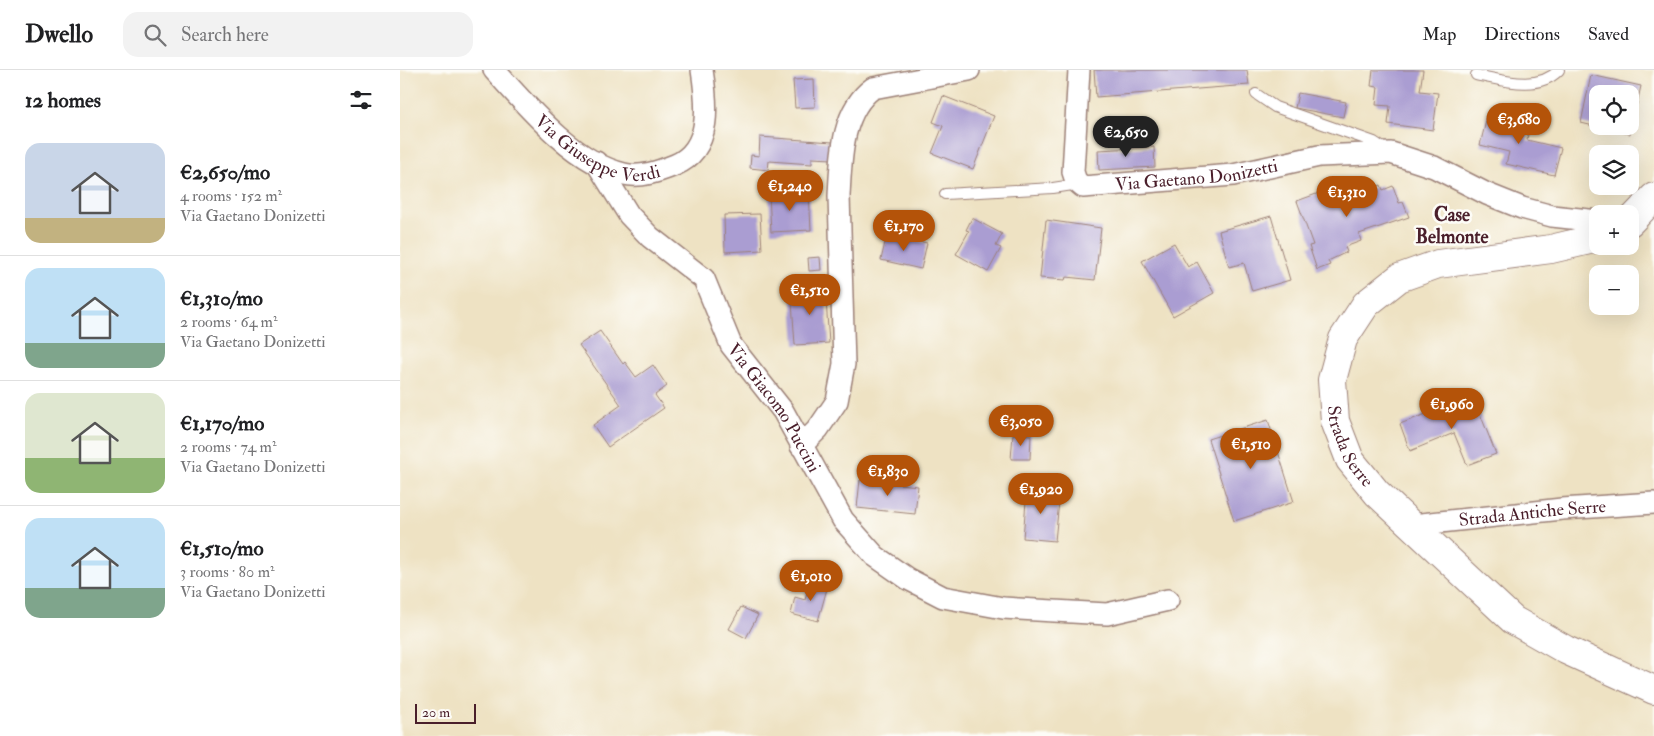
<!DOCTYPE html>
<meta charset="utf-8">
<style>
body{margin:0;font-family:"IM FELL Double Pica",serif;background:#f2f2f2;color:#202124;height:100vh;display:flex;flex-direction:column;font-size:19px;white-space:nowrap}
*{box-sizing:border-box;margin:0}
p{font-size:16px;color:#757577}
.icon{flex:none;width:28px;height:28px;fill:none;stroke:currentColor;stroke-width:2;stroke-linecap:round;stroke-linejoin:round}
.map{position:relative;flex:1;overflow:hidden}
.drawer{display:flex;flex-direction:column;background:#fff;width:400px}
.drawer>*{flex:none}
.controls{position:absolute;left:1189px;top:15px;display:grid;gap:10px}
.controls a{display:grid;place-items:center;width:50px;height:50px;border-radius:10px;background:#fff;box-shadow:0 5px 20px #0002;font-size:25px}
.scale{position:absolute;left:15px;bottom:12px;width:61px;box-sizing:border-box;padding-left:5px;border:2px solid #4a1f2b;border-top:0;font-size:14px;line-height:18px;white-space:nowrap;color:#4a1f2b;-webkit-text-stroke:4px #fdfcf7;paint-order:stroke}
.price{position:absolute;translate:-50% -42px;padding:0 11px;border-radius:18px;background:#b45309;color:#fff;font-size:16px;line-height:32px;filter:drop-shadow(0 1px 2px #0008)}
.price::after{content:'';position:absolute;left:50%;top:30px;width:15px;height:11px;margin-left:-8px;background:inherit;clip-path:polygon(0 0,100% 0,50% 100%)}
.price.on{background:#222;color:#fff}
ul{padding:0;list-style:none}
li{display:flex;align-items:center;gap:15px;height:125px;padding:0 25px}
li+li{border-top:1px solid #e0e0e0}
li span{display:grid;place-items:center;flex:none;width:140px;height:100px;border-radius:15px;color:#555}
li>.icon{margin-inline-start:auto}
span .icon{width:60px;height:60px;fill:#fffc;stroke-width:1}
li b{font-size:21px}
h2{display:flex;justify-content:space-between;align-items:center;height:60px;padding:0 25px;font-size:21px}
header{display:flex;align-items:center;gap:30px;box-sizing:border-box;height:70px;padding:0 25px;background:#fff;border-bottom:1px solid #e0e0e0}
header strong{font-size:24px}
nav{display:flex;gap:28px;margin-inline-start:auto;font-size:18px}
.search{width:350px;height:45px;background:#f2f2f2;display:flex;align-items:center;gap:12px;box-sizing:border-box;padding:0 18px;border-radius:15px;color:#757577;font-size:19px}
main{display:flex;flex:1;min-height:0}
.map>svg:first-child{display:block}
.building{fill:#aa9dd2}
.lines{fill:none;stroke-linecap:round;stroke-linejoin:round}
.service-casing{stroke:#9c8077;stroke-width:12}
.minor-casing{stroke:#9c8077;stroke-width:24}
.secondary-casing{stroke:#9c8077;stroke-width:30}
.service{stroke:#fff;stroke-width:10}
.minor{stroke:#fff;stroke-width:21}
.secondary{stroke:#fff;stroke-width:28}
.labels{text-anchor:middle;stroke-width:5;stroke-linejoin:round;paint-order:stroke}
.street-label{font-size:18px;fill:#4a1f2b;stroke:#fdfcf7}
.neighbourhood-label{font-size:19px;font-weight:bold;fill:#4a1f2b;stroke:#fdfcf7}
</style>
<header>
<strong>Dwello</strong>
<div class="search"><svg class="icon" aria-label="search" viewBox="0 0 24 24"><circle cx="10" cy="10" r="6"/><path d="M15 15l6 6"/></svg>Search here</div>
<nav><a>Map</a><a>Directions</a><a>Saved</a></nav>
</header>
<main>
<section class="drawer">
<h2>12 homes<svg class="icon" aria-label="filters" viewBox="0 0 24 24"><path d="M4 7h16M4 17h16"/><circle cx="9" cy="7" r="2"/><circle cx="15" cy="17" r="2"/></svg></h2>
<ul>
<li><span style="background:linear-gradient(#c9d6e8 75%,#c2b280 0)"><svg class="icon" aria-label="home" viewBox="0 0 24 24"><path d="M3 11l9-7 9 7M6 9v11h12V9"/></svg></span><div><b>€2,650/mo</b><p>4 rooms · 152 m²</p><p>Via Gaetano Donizetti</p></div></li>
<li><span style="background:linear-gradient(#bfe0f5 75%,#7fa58c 0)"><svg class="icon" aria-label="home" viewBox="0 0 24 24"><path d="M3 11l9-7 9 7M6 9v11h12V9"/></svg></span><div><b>€1,310/mo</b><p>2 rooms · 64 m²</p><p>Via Gaetano Donizetti</p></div></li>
<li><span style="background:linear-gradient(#dfe7d0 65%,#8fb573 0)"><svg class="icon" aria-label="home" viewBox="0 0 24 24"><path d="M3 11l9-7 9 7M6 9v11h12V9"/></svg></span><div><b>€1,170/mo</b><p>2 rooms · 74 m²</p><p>Via Gaetano Donizetti</p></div></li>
<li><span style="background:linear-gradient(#bfe0f5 70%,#7fa58c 0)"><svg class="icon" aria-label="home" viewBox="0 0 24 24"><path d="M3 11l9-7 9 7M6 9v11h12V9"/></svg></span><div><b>€1,510/mo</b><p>3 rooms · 80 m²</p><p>Via Gaetano Donizetti</p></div></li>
</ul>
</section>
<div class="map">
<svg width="1254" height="666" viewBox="0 0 1254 666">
<rect width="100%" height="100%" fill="#fdfcf7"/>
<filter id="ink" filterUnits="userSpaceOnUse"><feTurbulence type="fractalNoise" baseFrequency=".02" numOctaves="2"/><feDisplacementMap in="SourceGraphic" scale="10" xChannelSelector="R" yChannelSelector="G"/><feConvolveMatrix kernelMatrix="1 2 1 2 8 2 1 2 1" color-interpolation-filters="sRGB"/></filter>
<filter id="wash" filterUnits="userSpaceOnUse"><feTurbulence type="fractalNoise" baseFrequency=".0096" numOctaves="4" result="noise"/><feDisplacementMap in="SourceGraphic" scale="20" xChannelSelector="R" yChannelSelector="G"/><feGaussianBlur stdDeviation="1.12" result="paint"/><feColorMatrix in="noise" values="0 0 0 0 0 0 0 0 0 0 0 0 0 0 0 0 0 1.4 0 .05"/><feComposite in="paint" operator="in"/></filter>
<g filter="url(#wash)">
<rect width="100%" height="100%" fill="#eee2c3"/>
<g id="blocks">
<path class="building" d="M694,0h153l2,15 -153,12z
M973,0h50l-3,21 18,2 -5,37 -45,-6 2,-18 -14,-1 2,-18 -7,-1z
M1191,5l50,11 -11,48 -31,-7 31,-1v-32h-32v33l-17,-4z
M414,9l1,28 -20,1 -2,-28z
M898,23l48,9 -3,15 -48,-9z
M543,26l51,20 -21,53 -41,-16 11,-27 -10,-4z
M1088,43l42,10 -3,17 34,8 -7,27 -48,-11 3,-12 -29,-7z
M360,67l73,5 -1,17 -20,-1v6l-43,-3 -1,9 -18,-2 1,-13 8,1z
M754,77l1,20 -56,3 -1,-20z
M941,115l3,8 22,-7 1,4 14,-5 2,5 10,-4 6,17 4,-1 6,15 -50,17 2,7 -16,6 2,5 -19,9 2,4 -13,5 -8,-24 4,-1 -16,-44z
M409,122l2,38 -40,2 -2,-38z
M360,144l2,36 -37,2 -1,-37z
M871,146l19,64 -38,11 -8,-28 -15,4 -10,-36z
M572,148l30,16 -6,12 5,2 -13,24 -32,-18 13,-23 -3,-1z
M646,150l55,8 -6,52 -29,-3 -1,3 -25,-2z
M487,164l40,9 -6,26 -40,-9z
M774,173l14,24 9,-5 17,31 -41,23 -31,-55z
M420,187l1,13 -12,1 -1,-13z
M425,216l4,57 -34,2 -4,-57z
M200,261l23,33 2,-2 11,15 17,-12 14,21 -12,9 9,13 -56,39 -15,-22 28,-20 -42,-60z
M1073,326l23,58 -29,11 -13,-32 -44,18 -10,-27z
M868,350l26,82 -60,19 -26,-82z
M613,364l18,1 -1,24h-19z
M460,410l58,6 -3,28 -58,-6z
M627,419l33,3 -5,49 -32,-3z
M410,510l18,5 -10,36 -27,-7 4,-17 10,3z
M341,537l17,8 -12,23 -17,-9z"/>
</g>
</g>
<g filter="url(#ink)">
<use href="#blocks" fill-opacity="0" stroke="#9c8077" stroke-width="1"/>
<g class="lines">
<g class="service-casing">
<path id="service" d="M1076,5c26,5 62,17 83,-5
M856,24l19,13 99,35 12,8
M545,124l108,-6 26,-4"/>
</g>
<g class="minor-casing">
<g id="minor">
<path id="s1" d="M94,0c33,36 80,93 130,104 17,4 36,-3 51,-9 38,-16 32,-63 27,-95"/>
<path id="s2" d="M679,0l-6,102 3,9 7,6 150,-12 86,-19 72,-3 43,14 53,27 35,14 30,8 46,5"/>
<path id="s3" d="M196,92l33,53 21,22 54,42 27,66 52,66 60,109 32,36 33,23 35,18 60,11 104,6 61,-14"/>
<path d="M401,376l17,-17 19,-28 7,-37 -5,-168c2,-36 2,-85 34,-108l96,-18"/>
<path id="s4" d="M1012,455l150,-16 92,-6"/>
</g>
</g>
<g class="secondary-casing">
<g id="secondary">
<path d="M1230,152l24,-25"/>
<path id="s5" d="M1198,168l-47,11 -113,15 -39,14 -33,26 -23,35 -11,41 3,41 15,39 27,33 136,127 53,30 88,40"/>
</g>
</g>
<use href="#service" class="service"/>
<use href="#minor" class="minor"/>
<use href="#secondary" class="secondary"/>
</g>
</g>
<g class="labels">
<g class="street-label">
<text dy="6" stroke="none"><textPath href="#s1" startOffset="135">Via Giuseppe Verdi</textPath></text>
<text dy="6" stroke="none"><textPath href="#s2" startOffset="235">Via Gaetano Donizetti</textPath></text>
<text dy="6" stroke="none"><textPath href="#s3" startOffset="309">Via Giacomo Puccini</textPath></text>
<text dy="6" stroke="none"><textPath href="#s5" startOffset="400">Strada Serre</textPath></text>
<text dy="6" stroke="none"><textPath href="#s4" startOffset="121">Strada Antiche Serre</textPath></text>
</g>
<g class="neighbourhood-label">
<text x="1052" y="151">Case<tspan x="1052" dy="22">Belmonte</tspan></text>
</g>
</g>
</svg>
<div class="controls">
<a><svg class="icon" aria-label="locate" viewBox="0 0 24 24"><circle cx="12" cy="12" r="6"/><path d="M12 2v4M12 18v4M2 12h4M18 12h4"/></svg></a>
<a><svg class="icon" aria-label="layers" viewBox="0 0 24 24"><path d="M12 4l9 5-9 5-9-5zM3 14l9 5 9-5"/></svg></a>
<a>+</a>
<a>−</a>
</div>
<div class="scale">20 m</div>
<b class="price" style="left:1119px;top:75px">€3,680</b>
<b class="price on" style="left:726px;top:88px">€2,650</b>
<b class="price" style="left:390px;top:142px">€1,240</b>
<b class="price" style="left:947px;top:148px">€1,310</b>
<b class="price" style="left:504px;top:182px">€1,170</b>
<b class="price" style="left:410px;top:246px">€1,510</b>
<b class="price" style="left:1052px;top:360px">€1,960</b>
<b class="price" style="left:621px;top:377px">€3,050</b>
<b class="price" style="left:851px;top:400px">€1,510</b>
<b class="price" style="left:488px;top:427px">€1,830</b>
<b class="price" style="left:641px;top:445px">€1,920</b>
<b class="price" style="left:411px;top:532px">€1,010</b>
</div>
</main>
